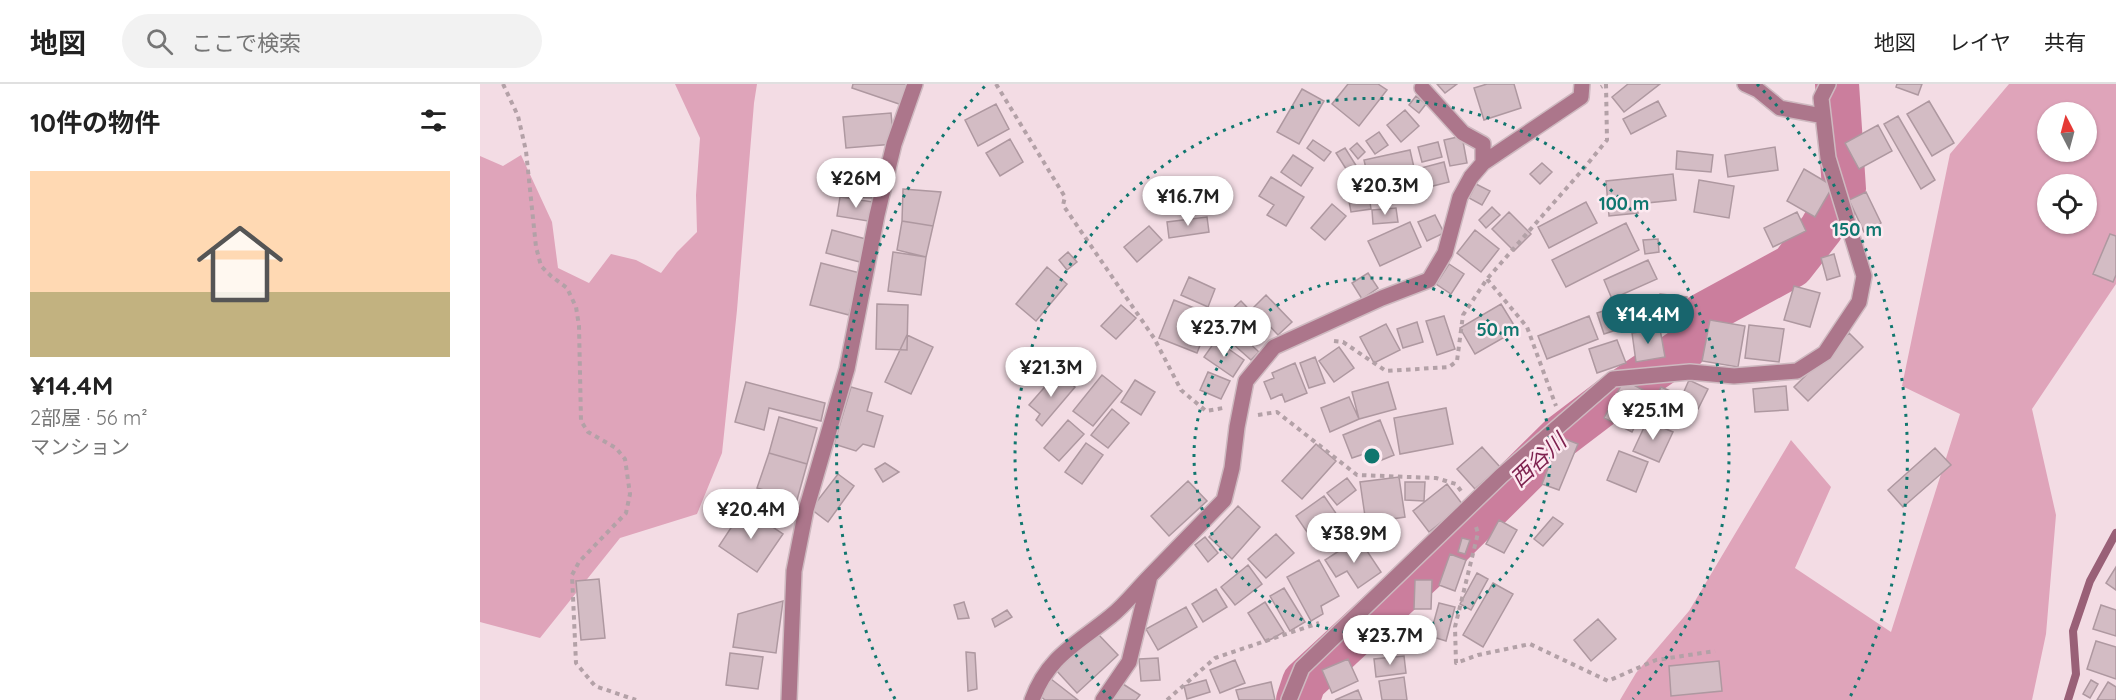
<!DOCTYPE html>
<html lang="ja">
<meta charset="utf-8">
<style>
body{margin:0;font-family:Quicksand,"Noto Sans JP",sans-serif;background:#f2f2f2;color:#222;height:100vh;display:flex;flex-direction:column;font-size:22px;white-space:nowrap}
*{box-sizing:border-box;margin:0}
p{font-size:20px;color:#767676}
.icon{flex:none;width:33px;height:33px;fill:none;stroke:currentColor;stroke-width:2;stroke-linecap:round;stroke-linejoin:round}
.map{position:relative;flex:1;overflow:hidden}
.details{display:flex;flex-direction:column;background:#fff;width:480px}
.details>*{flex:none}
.needle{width:39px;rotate:354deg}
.buttons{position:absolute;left:1557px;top:18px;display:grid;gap:12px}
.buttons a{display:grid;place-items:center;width:60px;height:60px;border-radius:50%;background:#fff;box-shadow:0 2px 4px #0004;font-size:30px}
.price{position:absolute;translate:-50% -51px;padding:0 14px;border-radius:21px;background:#fff;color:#222;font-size:20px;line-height:39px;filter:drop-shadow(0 2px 3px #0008)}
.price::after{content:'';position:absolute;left:50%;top:36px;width:18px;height:14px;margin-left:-9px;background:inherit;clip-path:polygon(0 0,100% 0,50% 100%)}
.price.current{background:#18656d;color:#fff}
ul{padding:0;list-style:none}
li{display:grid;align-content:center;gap:12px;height:318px;padding:0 30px}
li span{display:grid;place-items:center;height:186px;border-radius:0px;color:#555}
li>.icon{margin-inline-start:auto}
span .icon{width:108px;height:108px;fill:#fffc;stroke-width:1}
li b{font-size:26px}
h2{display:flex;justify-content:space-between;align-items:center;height:72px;padding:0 30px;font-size:26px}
header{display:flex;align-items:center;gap:36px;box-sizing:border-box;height:84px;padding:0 30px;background:#fff;border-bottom:2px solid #e0e0e0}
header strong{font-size:28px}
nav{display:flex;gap:33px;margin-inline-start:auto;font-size:21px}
.search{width:420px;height:54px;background:#f2f2f2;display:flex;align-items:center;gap:15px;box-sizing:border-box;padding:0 21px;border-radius:33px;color:#767676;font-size:22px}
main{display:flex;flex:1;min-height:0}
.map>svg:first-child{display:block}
.green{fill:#dfa4ba;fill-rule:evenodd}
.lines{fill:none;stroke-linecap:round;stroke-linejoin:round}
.stream{stroke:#996077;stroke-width:8}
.river{stroke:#cb7e9d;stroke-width:44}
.building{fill:#d3bcc4;stroke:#ae98a0;stroke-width:1.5}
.minor-casing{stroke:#ceb9c0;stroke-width:18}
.path{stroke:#b3a1a7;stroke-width:4;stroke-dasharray:4.5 4.5;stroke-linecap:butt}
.minor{stroke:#ac768b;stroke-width:15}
.ring{fill:none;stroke:#0f766e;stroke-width:3;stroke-dasharray:3 6}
.labels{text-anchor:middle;stroke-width:5;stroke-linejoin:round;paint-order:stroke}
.water-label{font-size:22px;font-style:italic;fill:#7e224f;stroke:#fdeaf1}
.centre{fill:#0f766e;stroke:#fdeaf1;stroke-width:3}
.ring-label{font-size:18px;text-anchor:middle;font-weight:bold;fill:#0f766e;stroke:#fdeaf1;stroke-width:5;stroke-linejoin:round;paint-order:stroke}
</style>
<header>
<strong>地図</strong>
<div class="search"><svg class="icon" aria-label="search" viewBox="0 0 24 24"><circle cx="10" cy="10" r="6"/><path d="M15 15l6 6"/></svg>ここで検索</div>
<nav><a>地図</a><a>レイヤ</a><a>共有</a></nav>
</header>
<main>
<section class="details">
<h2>10件の物件<svg class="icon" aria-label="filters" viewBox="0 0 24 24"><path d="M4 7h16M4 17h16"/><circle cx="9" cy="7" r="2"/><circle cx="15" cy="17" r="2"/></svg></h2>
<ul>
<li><span style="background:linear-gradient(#ffd9b3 65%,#c2b280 0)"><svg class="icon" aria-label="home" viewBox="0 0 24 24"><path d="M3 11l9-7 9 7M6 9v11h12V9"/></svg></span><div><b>¥14.4M</b><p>2部屋 · 56 m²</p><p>マンション</p></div></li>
</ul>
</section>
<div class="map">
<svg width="1636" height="616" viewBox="0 0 1636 616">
<rect width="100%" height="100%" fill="#f3dce4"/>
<path class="green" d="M195,0h82l-3,19 -17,207 -15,143 -25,61 -77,24 -80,100 -60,-16v-466l23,10 18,-11 31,67 6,46 31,15 22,-29 25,6 25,13 16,-21 20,-20 -1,-37 4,-57z
M1529,0h107v200l-84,125 24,106 -10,119 -14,66h-412l16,-27 53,-62 102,-171 40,47 -36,81 96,64 69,-218 -58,-28 48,-232zM1568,28h38v40h-38zM1568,100h38v40h-38z"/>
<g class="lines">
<path class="stream" d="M1588,616l8,-26 -3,-43 17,-50 26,-48"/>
<path class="river" d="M818,616l6,-18 138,-128 118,-117 50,-38 75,-51 17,-33 90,-49 29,-37 23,-40 -7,-105"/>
</g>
<path class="building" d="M373,0h55l-6,21 -50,-17z
M868,0h30l9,6 -28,36 -27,-22z
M957,0h20l-12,9z
M1007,0h27l7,24 -37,12 -10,-32z
M1148,0h32l-36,28 -12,-15z
M1417,0h25l-4,11 -22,-8z
M822,5l22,12 -25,43 -22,-12z
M936,12l10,8 -7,9 -10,-8z
M1178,17l8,15 -35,18 -8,-15z
M1449,17l25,42 -22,13 -25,-42z
M516,20l13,25 -31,17 -13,-26z
M925,26l14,16 -18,16 -14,-17z
M411,29l3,31 -48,4 -3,-31z
M1418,32l37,64 -14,9 -37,-65z
M1398,41l14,26 -33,18 -14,-26z
M899,48l9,13 -13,9 -9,-13z
M982,52l5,27 -17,3 -6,-26z
M530,55l13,23 -23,14 -14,-23z
M833,56l18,12 -7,9 -17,-13z
M958,58l4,15 -20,5 -4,-15z
M877,59l8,9 -7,7 -8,-10z
M1295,63l3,23 -50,7 -3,-22z
M865,64l12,19 -9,5 -12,-19z
M930,66l8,35 -46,10 -8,-35z
M1197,67l36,4 -2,17 -35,-3z
M813,71l20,13 -12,18 -20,-14z
M964,78l5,20 -24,6 -4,-20z
M1062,79l10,9 -12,12 -10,-10z
M355,85l40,6 -3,23 -32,-1 -8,-5z
M1324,85l29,17 -18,31 -28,-16z
M1193,90l3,26 -39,4 1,9 -29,3 -3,-35z
M791,93l33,20 -18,29 -19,-11 7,-10 -15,-9z
M1219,96l35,6 -5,32 -35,-6z
M887,98l4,27 -20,3 -5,-27z
M996,100l14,7 -8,14 -13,-7z
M423,105l38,3 -8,34 -31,-5z
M1386,108l15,31 -17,9 -15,-32z
M360,113l40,6 -12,18 -31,-5z
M1106,118l11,21 -48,25 -11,-21z
M852,120l14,12 -21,24 -14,-12z
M1012,123l8,8 -14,13 -7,-8z
M916,124l2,14 -25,2 -1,-14z
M1029,128l22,22 -17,17 -22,-22z
M1317,128l9,19 -33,16 -9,-19z
M955,131l9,18 -17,8 -9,-19z
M727,133l2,15 -40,6 -2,-16z
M422,137l31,5 -7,31 -29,-7z
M930,138l11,25 -41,19 -12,-25z
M1146,139l13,27 -73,37 -14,-27z
M669,142l13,14 -25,22 -13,-15z
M352,146l34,9 -6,23 -34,-9z
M995,146l24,19 -18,23 -24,-19z
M1630,150l6,2v39l-3,7 -20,-8z
M1178,155l1,13 -14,2 -2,-14z
M413,168l33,5 -5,38 -33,-4z
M588,168l9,10 -10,8 -8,-10z
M1354,170l6,22 -13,4 -6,-22z
M1168,176l9,19 -45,20 -8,-19z
M341,179l39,10 -11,42 -39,-10z
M969,180l15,10 -13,20 -15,-10z
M567,183l20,17 -31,37 -20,-17z
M888,189l10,15 -16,11 -10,-16z
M709,193l26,12 -7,18 -27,-12z
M1314,202l26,7 -10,34 -26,-7z
M1180,210l27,3 -3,26 -27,-4z
M786,211l26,27 -14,13 -25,-27z
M694,216l38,15 -15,38 -38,-15z
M761,217l28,29 -13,12 -28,-29z
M1154,217l7,21 -37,12 -7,-21z
M397,220l31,1 -1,45 -31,-1z
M1021,220l16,26 -42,24 -15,-26z
M641,221l15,13 -20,21 -15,-13z
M964,232l11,33 -18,6 -11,-34z
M1109,232l9,23 -51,20 -9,-23z
M743,235l36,33 -8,8 -36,-32z
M1230,236l35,6 -7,41 -36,-6z
M937,238l6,20 -20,6 -6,-19z
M906,240l14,26 -26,13 -14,-26z
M1269,241l35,4 -5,33 -34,-4z
M1180,245l5,28 -29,5 -4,-29z
M1369,249l14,14 -55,54 -14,-14z
M427,251l26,12 -22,47 -26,-12z
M736,256l28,20 -11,17 -29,-20z
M1137,256l9,23 -29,10 -8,-24z
M859,263l15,21 -20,14 -15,-21z
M593,265l16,13 -13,16 -16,-13z
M835,273l10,26 -16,5 -9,-25z
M815,279l12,30 -22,9 -3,-8 -11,5 -7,-17 10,-4 -2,-5z
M728,288l22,9 -9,18 -21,-9z
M577,289l18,14 -33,39 -6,-6 4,-6 -11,-9z
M622,291l20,16 -29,35 -20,-15z
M655,296l20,12 -14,23 -20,-13z
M1144,296l27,14 -19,38 -28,-14z
M1209,296l19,9 -10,20 -10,-4 -9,19 -29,-14 11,-23 21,9z
M266,298l79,21 -4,18 -52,-13 -5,22 -29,-8z
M908,298l8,27 -37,10 -7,-27z
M1306,302l2,24 -33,2 -2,-23z
M371,303l21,6 -5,18 16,5 -9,31 -11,-3 -7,7 -22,-7z
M869,313l10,22 -29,13 -9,-24z
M966,324l7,36 -53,10 -6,-36z
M632,325l17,14 -21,25 -17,-13z
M299,333l38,11 -10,36 -38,-11z
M588,336l16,14 -25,27 -15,-13z
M900,336l14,35 -22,9 -5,-11 -15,5 -9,-23z
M1167,337l26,11 -14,30 -26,-11z
M1080,353l18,7 -19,46 -17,-6z
M606,359l17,12 -21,29 -17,-12z
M836,360l20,17 -34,38 -20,-18z
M1002,363l18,20 -25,22 -18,-20z
M1455,364l16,17 -48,42 -15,-17z
M1139,367l29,11 -12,30 -29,-12z
M289,369l38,11 -10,36 -40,-12z
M405,379l14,9 -16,10 -8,-13z
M358,390l16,12 -26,36 -17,-13z
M919,393l6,40 -39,6 -6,-41z
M867,394l9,12 -19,15 -10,-12z
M708,397l19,20 -38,35 -18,-20z
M925,398h20l-1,19 -19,-1z
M967,400l16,21 -34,27 -16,-21z
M844,412l20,29 -28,20 -20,-29z
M758,422l22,21 -28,32 -23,-22z
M264,424l39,26 -26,38 -38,-26z
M1073,433l10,7 -20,22 -9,-7z
M1019,436l18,10 -13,23 -18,-9z
M895,440l2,14 -24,4 -2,-14z
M796,450l18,19 -28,25 -18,-19z
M725,453l13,16 -10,9 -13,-17z
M982,454l8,2 -5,14 -7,-2z
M881,458l20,30 -23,16 -11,-17 -11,6 -11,-17 20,-13 3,4z
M970,470l16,6 -11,31 -16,-6z
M839,476l20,36 -18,10 2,8 -12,7 -24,-44z
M768,481l14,19 -27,21 -14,-18z
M1636,483v23l-10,-7z
M997,489l11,6 -17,31 -11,-6z
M119,495l6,59 -24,2 -5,-59z
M935,496h17l-1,29h-17z
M1013,499l20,11 -30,53 -20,-12z
M804,504l21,34 -15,9 -20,-35z
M736,505l11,18 -24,15 -11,-18z
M303,517l-7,52 -43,-6 5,-33z
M484,518l5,16 -11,1 -4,-14z
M785,518l19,30 -18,10 -18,-29z
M959,519l16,4 -9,34 -16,-5z
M1621,521l15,5v26l-23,-7z
M706,523l11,20 -39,23 -12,-21z
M527,526l5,7 -17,10 -3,-8z
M1118,535l18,20 -25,22 -17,-21z
M617,549l21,22 -41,38 -21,-23z
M1616,557l20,6v32l-29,-10z
M486,568l9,1 2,36 -9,2z
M250,569l33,4 -5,32 -32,-4z
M924,572l2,17 -30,4 -2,-18z
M678,574l2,22 -19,1 -2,-22z
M868,575l10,22 -26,12 -10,-23z
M755,576l10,23 -25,10 -10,-23z
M1239,577l3,30 -51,5 -2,-30z
M924,593l3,23h-25l-3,-19z
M571,595l27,21h-33l-6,-5z
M726,596l4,12 -23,7 -3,-13z
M1611,596l7,4 -8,14 -7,-4z
M791,598l4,18h-36l-3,-10z
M1628,598l8,5v13h-19z
M643,600l17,11 -4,5h-25z
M878,606l4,10h-27z"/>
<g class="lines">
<g class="minor-casing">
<path id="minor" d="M1265,0l13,6 22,18 43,8
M942,4l41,45 20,11v19
M309,616l5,-129 12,-61 41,-141 30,-154 17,-71 21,-60
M552,616c16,-44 45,-56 79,-84 14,-11 26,-27 39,-40
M623,616l26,-38 21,-86 74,-76 8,-32 5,-41 9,-46 28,-34 108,-49 47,-18 16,-27 15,-56 11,-20 12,-14 98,-66 1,-13
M809,616l13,-32 199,-192 112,-97 77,-7 44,4 63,-5 28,-18 34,-51 5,-26 -36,-118 -7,-60 7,-14"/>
</g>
<path class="path" d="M23,0l15,32 8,35 10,96 5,19 10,10 16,12 9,19 3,19 2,95 7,11 28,16 9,11 5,35 -4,19 -47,49 -7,13 4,88 19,23 41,14
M516,0l69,113 -2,8 91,133 27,52 25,21 17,-3
M1007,195l40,48 29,79
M854,257l9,1 43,29 63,-4 8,-6 6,-46 24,-36 98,-112 22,-27 -1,-56 -5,3
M778,331l19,-3 80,63 79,3 20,6 5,7
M996,443l2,6 -23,94 1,36 22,-8 52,-11 78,37 48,-21 59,-9
M687,616l48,-42 104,-35"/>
<use href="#minor" class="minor"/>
</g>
<g class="ring">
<circle cx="892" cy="372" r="178"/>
<path d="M631 615A357 357 0 1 1 1153 615"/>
<path d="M415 615A535 535 0 0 1 507 0M1277 0A535 535 0 0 1 1369 615"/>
</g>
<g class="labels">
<g class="water-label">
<text transform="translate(1058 376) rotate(-43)" y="8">西谷川</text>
</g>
</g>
<circle cx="892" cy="372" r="9" class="centre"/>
<g class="ring-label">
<text x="1144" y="126">100 m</text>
<text x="1377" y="152">150 m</text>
<text x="1018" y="252">50 m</text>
</g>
</svg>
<div class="buttons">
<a><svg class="needle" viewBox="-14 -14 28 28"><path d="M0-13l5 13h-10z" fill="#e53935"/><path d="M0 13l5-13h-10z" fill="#767676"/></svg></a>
<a><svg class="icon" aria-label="locate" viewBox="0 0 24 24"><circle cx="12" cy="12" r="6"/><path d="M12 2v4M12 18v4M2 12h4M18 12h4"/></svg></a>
</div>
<b class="price" style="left:376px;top:125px">¥26M</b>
<b class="price" style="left:905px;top:132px">¥20.3M</b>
<b class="price" style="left:708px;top:143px">¥16.7M</b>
<b class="price current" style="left:1168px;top:261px">¥14.4M</b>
<b class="price" style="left:744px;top:274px">¥23.7M</b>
<b class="price" style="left:571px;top:314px">¥21.3M</b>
<b class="price" style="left:1173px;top:357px">¥25.1M</b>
<b class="price" style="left:271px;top:456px">¥20.4M</b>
<b class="price" style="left:874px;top:480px">¥38.9M</b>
<b class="price" style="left:910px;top:582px">¥23.7M</b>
</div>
</main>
